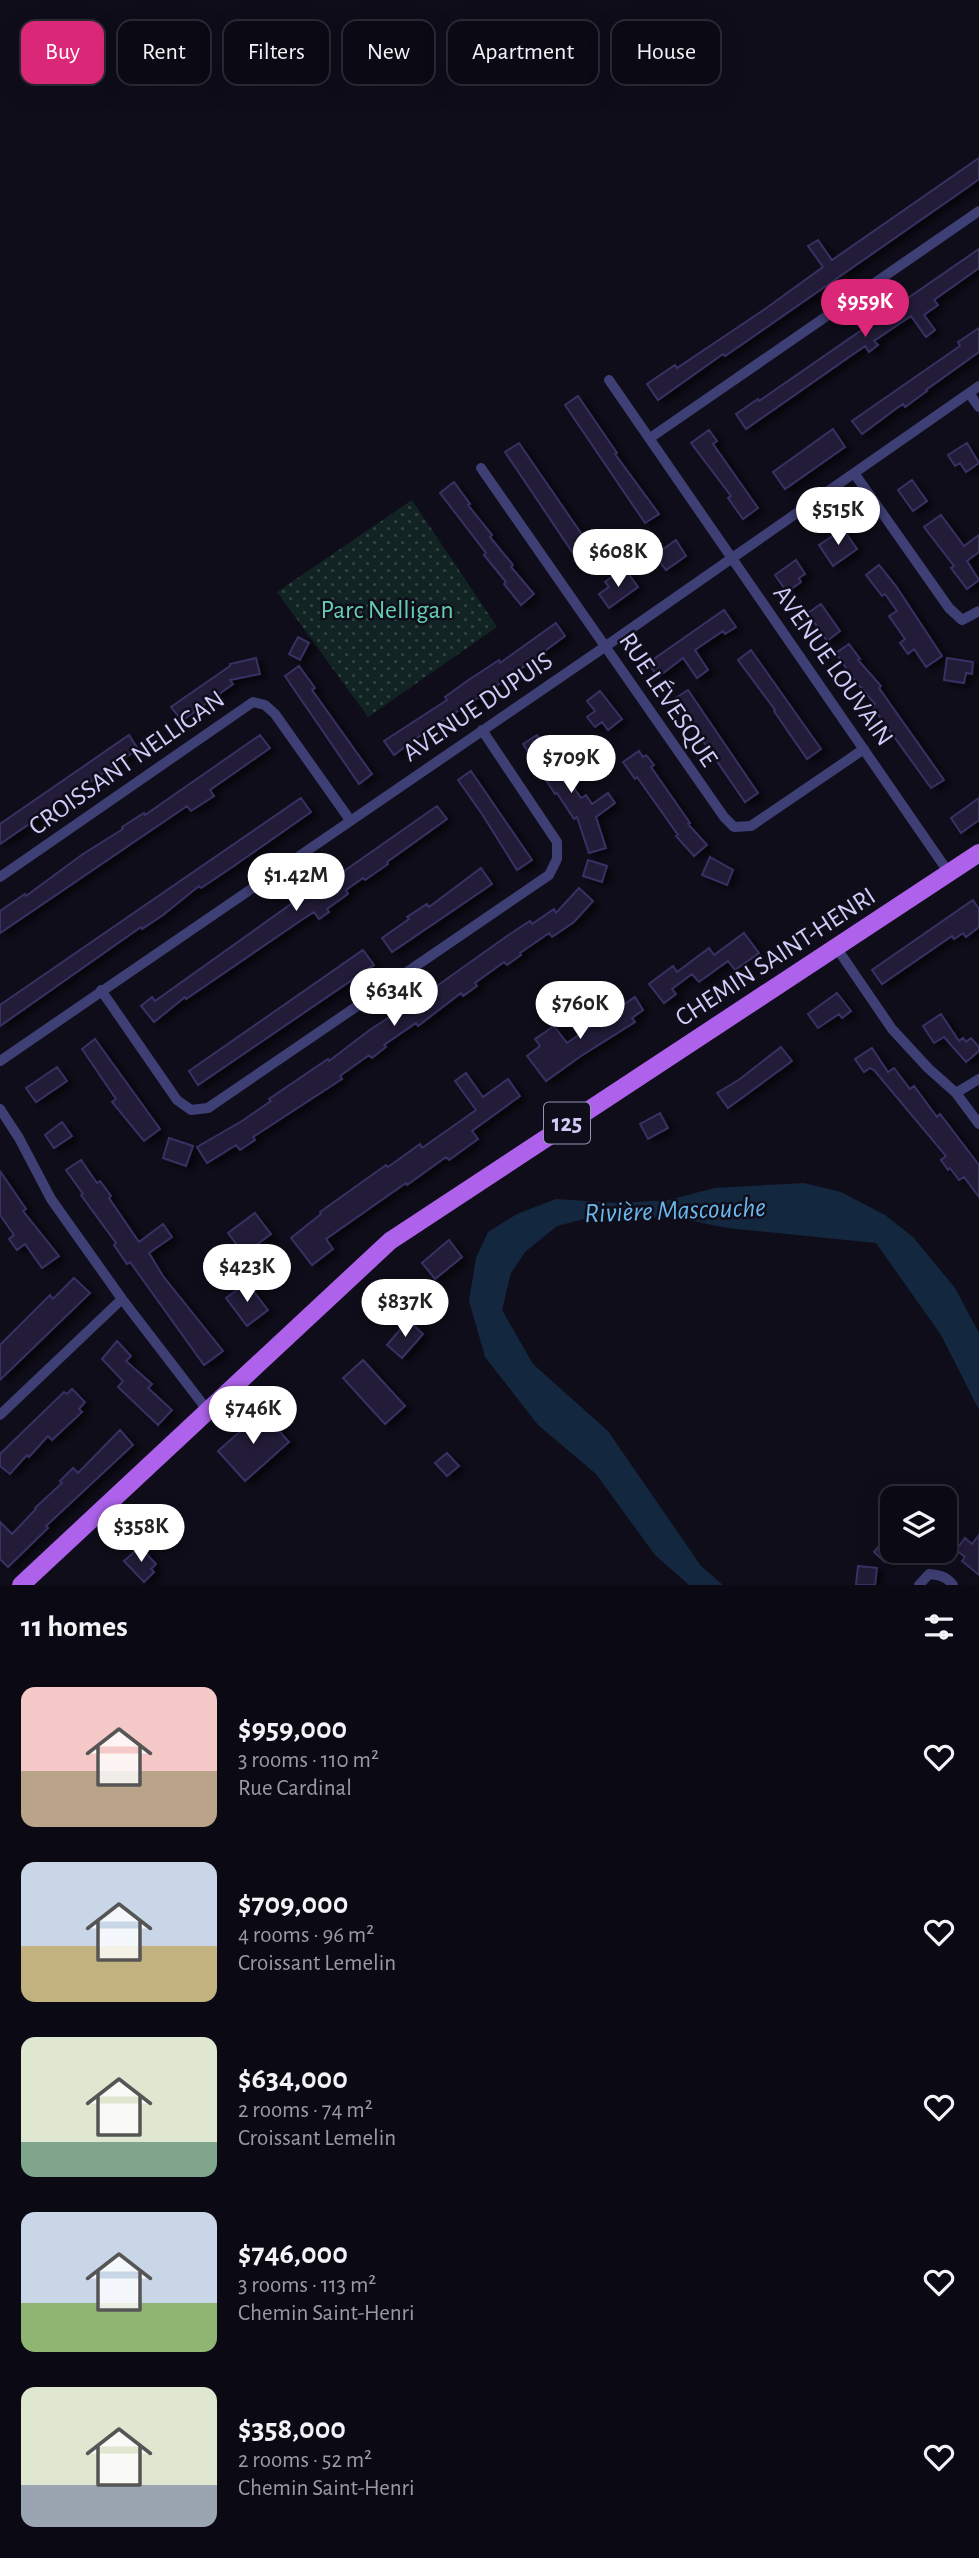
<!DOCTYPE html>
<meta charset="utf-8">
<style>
body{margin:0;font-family:"Alegreya Sans",sans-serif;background:#14131d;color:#f1f3f6;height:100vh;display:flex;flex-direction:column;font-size:26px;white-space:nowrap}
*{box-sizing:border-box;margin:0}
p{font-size:23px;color:#9a9aa0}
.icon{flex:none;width:38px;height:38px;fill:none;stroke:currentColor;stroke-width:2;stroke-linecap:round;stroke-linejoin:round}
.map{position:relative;height:1585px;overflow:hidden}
.sheet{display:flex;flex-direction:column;background:#0b0a14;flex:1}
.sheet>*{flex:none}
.banner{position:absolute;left:21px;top:21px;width:938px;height:63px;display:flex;gap:14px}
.buttons{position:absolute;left:880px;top:1486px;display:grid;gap:14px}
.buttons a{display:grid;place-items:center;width:77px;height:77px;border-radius:14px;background:#0b0a14;box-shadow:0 7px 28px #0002,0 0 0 2px #2b2b34;font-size:35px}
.price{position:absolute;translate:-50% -60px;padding:0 16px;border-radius:24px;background:#fff;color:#222;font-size:23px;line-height:46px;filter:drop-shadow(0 2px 4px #0008)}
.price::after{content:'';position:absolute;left:50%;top:42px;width:21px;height:16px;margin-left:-10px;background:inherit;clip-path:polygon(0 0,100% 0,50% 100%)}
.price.on{background:#db2777;color:#fff}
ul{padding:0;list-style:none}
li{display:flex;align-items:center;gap:21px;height:175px;padding:0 21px}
li span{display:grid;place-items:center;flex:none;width:196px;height:140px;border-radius:14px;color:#555}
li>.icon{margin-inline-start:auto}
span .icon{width:84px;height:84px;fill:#fffc;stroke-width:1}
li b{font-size:30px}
h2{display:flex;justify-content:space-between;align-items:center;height:84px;padding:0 21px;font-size:30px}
.tag{padding:0 24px;border-radius:14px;background:#0b0a14;box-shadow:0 7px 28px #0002,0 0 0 2px #2b2b34;font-size:24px;line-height:63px}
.tag.on{background:#db2777;color:#fff}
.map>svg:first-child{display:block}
.park{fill:url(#park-dots)}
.water{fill:#13273e}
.building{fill:#201c39;stroke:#373162;stroke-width:2;filter:url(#shadow)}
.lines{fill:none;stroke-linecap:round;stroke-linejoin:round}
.street{stroke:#3e3f74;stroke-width:10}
.primary{stroke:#ae62eb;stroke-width:18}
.labels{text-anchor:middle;stroke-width:5;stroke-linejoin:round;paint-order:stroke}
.shield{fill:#0f0d1a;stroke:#9593b5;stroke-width:2}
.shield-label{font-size:24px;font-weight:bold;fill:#cfcdf8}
.park-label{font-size:26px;fill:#64ceac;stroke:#0f0d1a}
.street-label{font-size:26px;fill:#cfcdf8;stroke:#0f0d1a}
.water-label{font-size:28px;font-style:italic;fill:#68b7eb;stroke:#0f0d1a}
</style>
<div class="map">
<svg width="979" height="1585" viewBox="0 0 979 1585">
<defs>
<pattern id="park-dots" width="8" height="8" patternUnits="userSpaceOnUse" patternTransform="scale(1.75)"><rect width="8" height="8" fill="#112322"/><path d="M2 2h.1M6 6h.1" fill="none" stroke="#334243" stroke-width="1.8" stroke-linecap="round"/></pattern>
<filter id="shadow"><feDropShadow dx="6" dy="3.5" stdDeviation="3.5" flood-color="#0009"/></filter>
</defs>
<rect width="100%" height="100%" fill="#0f0d1a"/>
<path class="park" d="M412,500l85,127 -129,90 -91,-125z"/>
<path class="water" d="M804,1183l37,9 44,23 28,22 42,51 24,45v77l-38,-75 -65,-92 -149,-15 -50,-10 -81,-2 -39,10 -32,26 -14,21 -9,37 31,54 75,67 93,135 22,19h-34l-34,-30 -59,-81 -58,-49 -53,-68 -16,-56 7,-43 12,-26 29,-18 39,-15 64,4 49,-3 45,-12z"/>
<path class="building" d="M979,158v21l-8,6 -224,156 -22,15 -2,-2 -65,46 -11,-16 28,-19 2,3 88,-59 58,-42 -15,-21 10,-6 14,20z
M979,249v19l-45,32 4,5 -14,10 11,15 -9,7 -15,-21 -37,25 4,4 -9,7 -4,-6 -119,83 -10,-15 22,-15 1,2z
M979,328v24l-53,38 1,1 -22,16 -2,-3 -6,4 -35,26 -10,-13 108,-75 -2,-4z
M578,396l39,57 -2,1 44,60 -14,9 -80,-118z
M833,429l12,18 -60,42 -12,-17z
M709,430l8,11 -4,3 45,64 -15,11 -15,-21 3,-2 -40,-53z
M519,443l77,112 -15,10 -76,-113z
M967,443l12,20 -13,9 -6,-9 -5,3 -7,-11z
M912,480l15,21 -14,10 -15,-21z
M454,482l16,22 -2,1 24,30 -2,2 23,28 -2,2 23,27 -13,11 -17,-21 2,-2 -22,-27 2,-2 -46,-60z
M941,515l23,31 15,-11v17l-12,9 12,19 -12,9 -16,-21 3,-2 -30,-39z
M843,529l14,20 -24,17 -14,-21z
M676,540l10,16 -20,14 -11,-15z
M796,560l9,14 -6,4 2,4 -14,10 -12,-17z
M879,565l17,21 46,70 -16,11 -12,-18 -6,5 -8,-11 5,-4 -16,-23 8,-5 -12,-17 -3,2 -16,-21z
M628,573l10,14 -29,21 -10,-14 10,-7 -4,-5 10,-7 3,5z
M821,604l19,27 -13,10 -19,-28z
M724,610l12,17 -11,7 -2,-3 -28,19 13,20 -11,8 -14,-20 -25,19 -10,-14z
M556,623l9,13 -55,41 -89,58 -27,20 -10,-14 63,-41 -2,-3 22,-16 32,-21 1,3z
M298,637l11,6 -9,17 -11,-6z
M849,644l11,15 -2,1 23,26 -2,2 65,92 -13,8 -59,-82 3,-2 -23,-27 -16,-24z
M751,650l70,99 -14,10 -33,-48 1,-1 -37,-50z
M256,658l4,16 -30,6 3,4 -51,37 -11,-14 59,-41v-2z
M947,658l26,4 -1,12 -6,-1 -2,10 -20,-3z
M299,666l16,22 -3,2 60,84 -13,10 -74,-108z
M688,690l70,103 -13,9 -71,-103z
M600,691l22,28 -14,11 -6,-8 -7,5 -8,-10 8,-6 -8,-10z
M129,735l9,14 -138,95v-20z
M260,735l10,13 -60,42 4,6 -23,15 -4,-5 -187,127v-22l25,-17 1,2 57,-42 40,-25 -1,-2 22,-14 1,2z
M537,735l44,63 5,-3 6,9 16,-11 7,10 -19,14 10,31 -17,5 -12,-36 -3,2 -17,-26 -2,1 -32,-50z
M639,751l4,6 3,-2 8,10 -3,2 39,56 -2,1 19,21 -13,11 -18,-20 2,-1 -41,-58 -2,2 -12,-17z
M471,771l61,89 -15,10 -35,-56 -24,-34z
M301,798l10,14 -80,56 -30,20 -2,-2 -36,29 -21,14 -1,-2 -141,99v-21z
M979,798v22l-18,13 -10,-15z
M437,806l10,13 -60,43 1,2 -23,16 -2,-2 -17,12 2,4 -21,15 2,3 -10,7 -5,-7 -11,7 -117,80 -1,-2 -31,25 -13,-16 11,-9 3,4 157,-112 2,3z
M710,857l23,13 -6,15 -25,-10z
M588,860l19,6 -5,16 -19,-6z
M481,868l11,16 -100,68 -10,-14 27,-19 -2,-2 20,-13 2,3z
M579,888l14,13 -19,21 -22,15 -3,-4 -29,20 1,2 -14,10 -3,-3 -29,21 2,3 -14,10 -2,-3 -43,33 -2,-3 -32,22 2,2 -14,11 -3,-3 -29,21 2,3 -89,58 2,3 -15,10 -4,-5 -29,18 -10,-16 45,-26 29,-20 -2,-2 59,-40 1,2 42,-32 49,-31 87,-62 23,-15 2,3 22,-15 2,4z
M973,900l6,9v18l-13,10 -3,-4 -9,6 -2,-3 -70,48 -10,-14z
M744,933l15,20 -24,17 -7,-9 -29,21 -7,-8 -20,15 4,5 -12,9 -15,-19 24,-18 4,6 32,-24 5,7z
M363,950l11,15 -176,120 -9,-14z
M837,993l14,18 -9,7 -3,-4 -21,14 -10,-14z
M635,997l8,13 -11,8 3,4 -54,34 -35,25 -19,-25 13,-10 -5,-7 19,-13 13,17z
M941,1014l18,27 4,-3 3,4 5,-4 8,9v4l-13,11 -22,-25 -10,6 -11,-17z
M95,1039l65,90 -16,12 -32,-39 4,-3 -34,-50z
M781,1047l11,14 -64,47 -11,-15 23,-14z
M872,1048l16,24 6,-4 16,21 4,-3 23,31 3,-3 39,51v32l-15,-20 -5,3 -9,-12 -2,2 -7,-10 5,-4 -72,-86 -4,-2 -6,4 -9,-13z
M57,1067l10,14 -31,21 -10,-14z
M466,1073l17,24 25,-18 12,17 -48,35 6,8 -29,21 -3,-3 -39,28 -1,-2 -80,56 7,10 -21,16 -21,-27 30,-24 -1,-2 66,-47 2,2 32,-23 2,4 54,-38 -21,-29z
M660,1113l8,15 -20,11 -8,-15z
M62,1122l10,14 -18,12 -9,-13z
M169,1138l24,8 -7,20 -23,-8z
M81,1160l16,23 3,-2 11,15 -2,2 30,44 24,-18 9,13 -23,16 14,23 60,75 -19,14 -74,-103 -3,2 -13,-19 2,-2 -35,-48 2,-1 -17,-24z
M0,1171l26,38 -3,2 36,45 -17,12 -17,-24 -8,6 -8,-11 5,-4 -14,-20z
M255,1213l16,21 -27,20 -16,-21z
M449,1240l13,17 -27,22 -13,-16z
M74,1278l16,15 -90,87v-35l50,-50 3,4z
M247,1283l21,27 -21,16 -21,-28z
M408,1320l15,14 -21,24 -15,-13z
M117,1341l14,15 -5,5 26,23 -4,4 24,22 -14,15 -40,-38 5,-6 -21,-22z
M363,1360l42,46 -20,18 -42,-46z
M72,1389l13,13 -6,7 3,3 -30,28 -4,-4 -19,21 -2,-2 -17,19 -10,-8v-12l64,-62 3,2z
M262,1412l27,30 -44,39 -27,-30z
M120,1430l13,15 -87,81 2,2 -40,39 -8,-8v-37l12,12 24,-25 -1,-1 27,-25 -2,-2 13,-13 5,5z
M447,1453l12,13 -12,10 -12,-13z
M892,1531v23l-7,8 -11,-10z
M979,1535v40l-17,-14 3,-4 -9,-7 9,-12 7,6z
M140,1547l16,17 -5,5 3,3 -10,10 -20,-21z
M858,1566l19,2 -2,17h-19z"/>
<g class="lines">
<path class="street" d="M609,380l340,493
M969,393l10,14
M650,438l329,-227
M481,468l243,349 10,10 17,-1 113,-77
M854,473l95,135 13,12 17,-9
M0,877l253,-175 12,3 10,9 75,106
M836,947l56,82 36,39 28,25 23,31
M101,990l76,110 14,10 17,-2 341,-233 8,-16v-17l-75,-112
M0,1061l606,-415 373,-260
M956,1093l23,-14
M0,1109l19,29 32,61 71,100 86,112
M0,1415l122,-116
M919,1585l10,-11c10,1 17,2 24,11"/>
<path class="primary" d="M21,1585l369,-344 589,-388"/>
</g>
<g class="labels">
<rect class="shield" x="544" y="1102.5" width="46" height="41" rx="5"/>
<g class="shield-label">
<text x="567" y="1131">125</text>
</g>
<g class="park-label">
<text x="387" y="618">Parc Nelligan</text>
</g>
<g class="street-label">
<text transform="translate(834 665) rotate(55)" y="9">AVENUE LOUVAIN</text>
<text transform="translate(669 699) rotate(56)" y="9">RUE LÉVESQUE</text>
<text transform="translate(477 706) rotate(-34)" y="9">AVENUE DUPUIS</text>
<text transform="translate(126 762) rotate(-35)" y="9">CROISSANT NELLIGAN</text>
<text transform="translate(775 956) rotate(-33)" y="9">CHEMIN SAINT-HENRI</text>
</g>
<g class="water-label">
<text transform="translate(675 1209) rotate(-2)" y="10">Rivière Mascouche</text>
</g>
</g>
</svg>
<div class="buttons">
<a><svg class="icon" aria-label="layers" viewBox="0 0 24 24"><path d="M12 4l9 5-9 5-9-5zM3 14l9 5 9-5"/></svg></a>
</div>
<b class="price on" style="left:865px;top:339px">$959K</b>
<b class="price" style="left:838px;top:547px">$515K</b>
<b class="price" style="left:618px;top:589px">$608K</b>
<b class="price" style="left:571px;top:795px">$709K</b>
<b class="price" style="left:296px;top:913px">$1.42M</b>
<b class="price" style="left:394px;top:1028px">$634K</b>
<b class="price" style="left:580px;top:1041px">$760K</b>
<b class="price" style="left:247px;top:1304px">$423K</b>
<b class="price" style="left:405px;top:1339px">$837K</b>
<b class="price" style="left:253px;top:1446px">$746K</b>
<b class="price" style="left:141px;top:1564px">$358K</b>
<div class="banner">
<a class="tag on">Buy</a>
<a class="tag">Rent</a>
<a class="tag">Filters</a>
<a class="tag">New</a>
<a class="tag">Apartment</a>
<a class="tag">House</a>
</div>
</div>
<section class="sheet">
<h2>11 homes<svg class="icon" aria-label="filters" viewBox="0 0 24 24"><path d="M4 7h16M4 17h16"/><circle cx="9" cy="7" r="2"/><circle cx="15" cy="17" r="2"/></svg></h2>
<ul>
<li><span style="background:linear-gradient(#f6c9c9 60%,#b9a48a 0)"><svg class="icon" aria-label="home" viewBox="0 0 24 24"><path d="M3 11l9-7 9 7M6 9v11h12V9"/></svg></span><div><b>$959,000</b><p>3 rooms · 110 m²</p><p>Rue Cardinal</p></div><svg class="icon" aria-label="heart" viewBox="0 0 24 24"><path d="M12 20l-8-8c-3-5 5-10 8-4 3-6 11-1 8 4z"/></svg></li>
<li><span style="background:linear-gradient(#c9d6e8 60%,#c2b280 0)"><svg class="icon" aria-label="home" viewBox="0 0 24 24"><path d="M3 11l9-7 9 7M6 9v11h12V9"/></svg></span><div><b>$709,000</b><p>4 rooms · 96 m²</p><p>Croissant Lemelin</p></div><svg class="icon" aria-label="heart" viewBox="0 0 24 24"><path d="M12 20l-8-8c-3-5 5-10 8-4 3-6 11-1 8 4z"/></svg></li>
<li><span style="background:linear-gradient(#dfe7d0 75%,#7fa58c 0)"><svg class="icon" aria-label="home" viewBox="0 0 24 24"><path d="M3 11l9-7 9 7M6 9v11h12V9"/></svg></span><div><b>$634,000</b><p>2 rooms · 74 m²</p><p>Croissant Lemelin</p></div><svg class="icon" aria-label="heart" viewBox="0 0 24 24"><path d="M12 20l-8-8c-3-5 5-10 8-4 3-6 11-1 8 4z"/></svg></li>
<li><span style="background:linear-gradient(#c9d6e8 65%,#8fb573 0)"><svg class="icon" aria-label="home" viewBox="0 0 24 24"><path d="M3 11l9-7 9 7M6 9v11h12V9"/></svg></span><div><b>$746,000</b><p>3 rooms · 113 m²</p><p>Chemin Saint-Henri</p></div><svg class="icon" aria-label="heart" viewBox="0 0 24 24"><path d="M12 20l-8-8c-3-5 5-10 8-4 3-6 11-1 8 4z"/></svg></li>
<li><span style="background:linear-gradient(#dfe7d0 70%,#9aa5b1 0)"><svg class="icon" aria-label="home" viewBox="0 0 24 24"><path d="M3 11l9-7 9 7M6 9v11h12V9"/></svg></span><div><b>$358,000</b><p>2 rooms · 52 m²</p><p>Chemin Saint-Henri</p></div><svg class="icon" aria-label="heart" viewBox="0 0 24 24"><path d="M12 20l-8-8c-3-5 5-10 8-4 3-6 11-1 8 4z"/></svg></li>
</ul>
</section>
